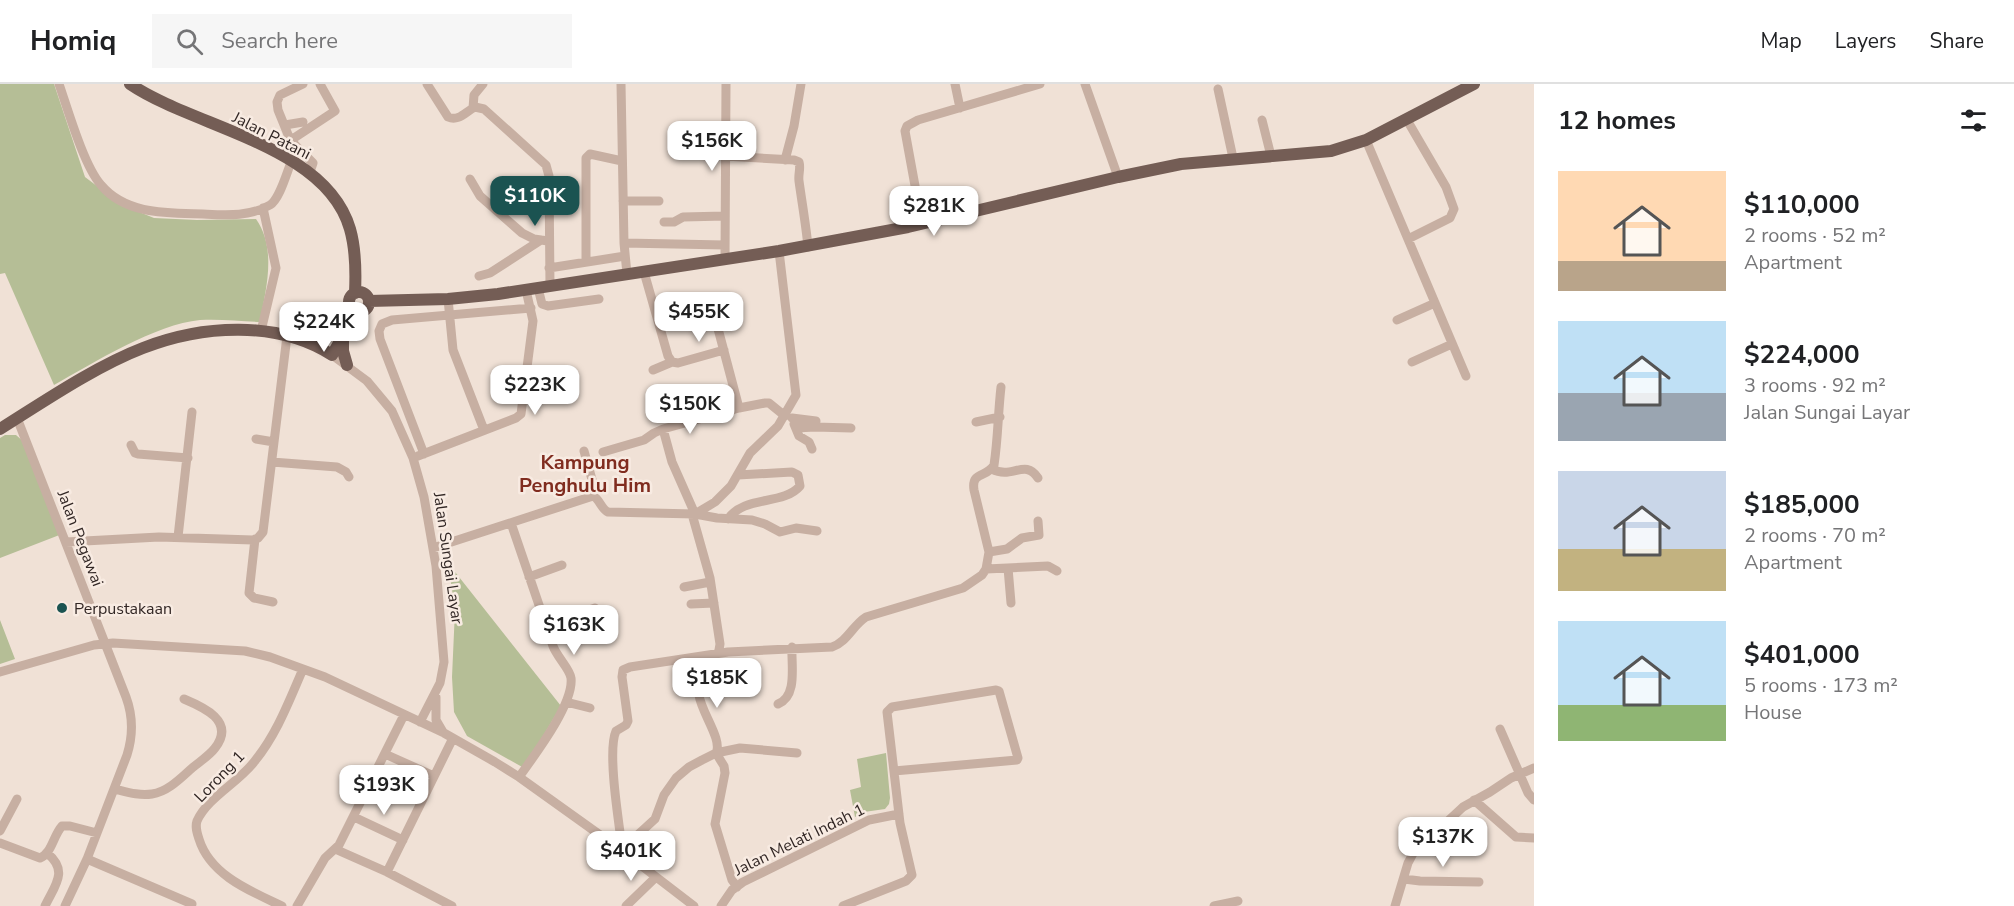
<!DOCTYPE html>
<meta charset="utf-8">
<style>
body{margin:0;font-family:"Nunito Sans",sans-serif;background:#f6f6f6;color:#202124;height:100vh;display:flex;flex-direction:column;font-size:22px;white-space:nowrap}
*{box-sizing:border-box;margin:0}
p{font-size:20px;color:#757577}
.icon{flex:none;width:33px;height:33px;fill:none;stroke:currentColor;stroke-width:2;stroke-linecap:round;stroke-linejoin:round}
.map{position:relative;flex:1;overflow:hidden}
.drawer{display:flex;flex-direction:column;background:#fff;width:480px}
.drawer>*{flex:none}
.price{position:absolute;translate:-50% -51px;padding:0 14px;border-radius:12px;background:#fff;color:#222;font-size:20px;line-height:39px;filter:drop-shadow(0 2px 3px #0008)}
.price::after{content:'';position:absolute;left:50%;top:36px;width:18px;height:14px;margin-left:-9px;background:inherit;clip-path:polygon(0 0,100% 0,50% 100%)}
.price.current{background:#1b5351;color:#fff}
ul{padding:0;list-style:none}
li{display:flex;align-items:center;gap:18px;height:150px;padding:0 24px}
li span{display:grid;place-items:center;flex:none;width:168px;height:120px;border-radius:0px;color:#555}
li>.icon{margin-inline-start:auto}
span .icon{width:72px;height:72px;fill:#fffc;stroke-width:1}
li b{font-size:26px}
h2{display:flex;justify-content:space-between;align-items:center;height:72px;padding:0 24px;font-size:26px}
header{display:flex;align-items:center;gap:36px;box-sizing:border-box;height:84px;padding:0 30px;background:#fff;border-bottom:2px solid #e0e0e0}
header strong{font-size:28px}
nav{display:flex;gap:33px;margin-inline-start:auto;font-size:21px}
.search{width:420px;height:54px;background:#f6f6f6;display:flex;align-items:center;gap:15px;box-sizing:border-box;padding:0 21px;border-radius:0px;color:#757577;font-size:22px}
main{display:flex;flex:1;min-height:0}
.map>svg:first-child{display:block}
.green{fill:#b5be96}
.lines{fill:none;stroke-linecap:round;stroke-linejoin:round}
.minor{stroke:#c7afa2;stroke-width:9}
.major{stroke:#745d55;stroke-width:12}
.poi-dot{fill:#1b5351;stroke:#f8ebe2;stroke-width:2}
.labels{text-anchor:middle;stroke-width:5;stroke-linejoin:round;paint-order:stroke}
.street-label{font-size:16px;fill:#322725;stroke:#f8ebe2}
.poi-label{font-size:16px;fill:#322725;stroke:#f8ebe2;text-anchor:start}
.quarter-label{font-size:20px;font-weight:bold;fill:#802c1f;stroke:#f8ebe2}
</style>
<header>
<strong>Homiq</strong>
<div class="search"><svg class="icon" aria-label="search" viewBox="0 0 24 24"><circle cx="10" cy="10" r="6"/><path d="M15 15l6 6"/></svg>Search here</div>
<nav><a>Map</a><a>Layers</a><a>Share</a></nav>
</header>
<main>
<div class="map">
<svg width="1534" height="822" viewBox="0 0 1534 822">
<rect width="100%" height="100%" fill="#f0e1d6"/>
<path class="green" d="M0,0h54l31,93 37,28 32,13 43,2 59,-1c21,30 10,69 4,103 -19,-1 -40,-3 -60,-2 -44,4 -107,43 -146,65l-49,-112 -5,1z
M5,351h11l8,7 38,92 -62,24v-120z
M448,479l113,143 -37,62 -57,-32 -13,-24 -2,-35 3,-67z
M0,536l15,39 -15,5z
M886,669l4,45 -1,6 -4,5 -21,3 -9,5 -5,-27 11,-3 -4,-28z"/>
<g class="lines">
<path class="minor" d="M59,0c9,26 25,82 42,101 25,30 67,28 102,29 22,1 47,3 67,-9 10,-6 17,-34 22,-45
M303,0l-23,11 -3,7 1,8 11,27 7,9 17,17 -3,9
M427,0l21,33c11,5 18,-6 27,-10l9,2 62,56 3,11 1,110
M621,0l3,159 3,31
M955,0l5,24
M1085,0l33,93
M1218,5l15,69
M473,24l1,-13 9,-11
M1262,36l9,36
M1407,36l39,67 8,22 -4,9 -42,21
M285,41l18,-3
M291,56l44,-29 -15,-27
M1366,56l100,236
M725,72l69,4 5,2c2,7 -1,12 0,19 3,22 7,44 9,66
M785,76l9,-34 7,-42
M470,95l10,17 42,37 12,6 14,2
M623,117h36
M664,138h10l9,-5 42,-1
M922,140l-17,-93 2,-5 11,-6 122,-36
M624,159l101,2
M725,176l1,-176
M586,178v-104l4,-4 32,7
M549,184l76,-12
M644,188l24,84 4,6
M479,192l11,-3 51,-33
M538,204l4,16 6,2 51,-7
M448,215l5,51 31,80
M712,222l27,102
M1397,236l38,-17
M261,247l15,-63 -13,-60
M332,271l35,26 25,30 21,47 11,39 12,69 8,96 -4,21 -20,39
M1412,278l40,-18
M653,286l19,-8 6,1 46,-13
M17,334l109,279c7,19 7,39 1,58l-40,104 -22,47
M792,334l24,3 -1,6 -19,1
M976,338l24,-5
M794,340l5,12 10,6 3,7
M815,343l36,1
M256,355l18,3
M131,361l4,8 3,1 50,4
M603,368l41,-12 10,-7 9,-4
M424,370l-44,-115 -1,-8 3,-7 10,-4 139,-12
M418,372l98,-38 5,-4 12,-93 -7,-31
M272,378l65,5 9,5 3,5
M992,385c20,11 33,-11 46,9
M592,411c8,4 9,14 16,17l87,2 22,4 35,2 13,4 15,8 16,-4 21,3
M692,430l18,64 10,66c-1,20 -23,30 -21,51 2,17 24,45 17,58
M695,430l20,-12 16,-16 19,-33 28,-27 18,-31 -17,-144
M695,430l-23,-52 -9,-33 76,-21 26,-5h4l16,13
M728,435c16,-24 55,-13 72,-33l-2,-11 -6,-3 -54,3
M511,439l42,123c4,11 17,23 18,32 3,26 -37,78 -52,99
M178,453l14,-125
M255,455l-6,54 5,5 19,4
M66,458l93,-5 94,3 5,-2 5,-6 24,-196
M433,464l157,-51 2,-2 1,-12 -9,-32
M989,468l18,-3 15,-11 17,-3 -1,-14
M1008,484l3,35
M986,485l62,-3 9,5
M529,493l33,-12
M684,503l26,-5
M691,520l23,-1
M545,541l50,-17
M0,588l94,-27 19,-2 132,8 25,6 55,20 119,56 51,29 24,15 102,73 73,56
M436,613v23l7,12
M566,618l24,6
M778,620c20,-8 13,-39 14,-57
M1500,645l28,64 6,7
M716,669l8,13 1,7 -10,51 17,56 5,7
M385,670l49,22
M115,705c12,3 24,7 37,5 15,-2 28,-15 39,-25 8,-7 18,-13 24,-21 21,-27 -12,-41 -31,-49
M1474,716l42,37 18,1
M354,733l49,23
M0,747l17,-32
M0,759l40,15c12,-5 13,-22 22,-32h8l27,7
M622,763c-3,-24 -15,-96 -6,-116l10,-6 2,-4 -6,-44 1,-7 7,-3 98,-15 104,-5c15,-5 21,-22 34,-30l97,-29 19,-13 4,-6 3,-17 -15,-62c-3,-19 13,-12 20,-25 4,-26 4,-52 7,-78
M335,765l52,23 65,34
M621,766l34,-31 9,-24 12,-17 13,-11 13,-7 14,-7 24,-5 57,5
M87,775l105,45
M633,775l12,-15
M387,788l66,-134
M1404,795l16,2 59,1
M45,822c10,-21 24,-35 2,-53
M282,822c-32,-15 -72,-31 -83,-67 -2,-6 -4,-12 -2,-18 10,-23 42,-39 57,-59 23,-28 35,-61 49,-93
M297,822l28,-48 14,-13 65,-130
M626,822l30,-29
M721,822l11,-16 11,-8 126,-62 30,-6
M843,822l63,-25 6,-6 -12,-52 -13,-111 5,-5 104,-17 3,1 19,67 -1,2 -123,11
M1214,822l24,-5
M1395,822l13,-43 9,-17 19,-14 27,-25 27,-15 21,-14 23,-10"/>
<path class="major" d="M130,0c65,44 196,61 220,145 6,21 6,43 5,64
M349 218a10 10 0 1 1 20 0a10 10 0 1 1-20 0Z
M369,217l79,-2 50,-5 281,-43 129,-24 210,-50 63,-13 150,-13 35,-11 108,-56
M343,253v14l4,14
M304,255l19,-1 15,-8
M0,345c43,-27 96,-63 143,-81 59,-23 134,-28 189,7l25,-43"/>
</g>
<circle class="poi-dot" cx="62" cy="524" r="6"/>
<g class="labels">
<g class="street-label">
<text transform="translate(272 51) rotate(27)" y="6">Jalan Patani</text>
<text transform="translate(81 454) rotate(69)" y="6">Jalan Pegawai</text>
<text transform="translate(449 474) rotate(82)" y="6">Jalan Sungai Layar</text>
<text transform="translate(219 692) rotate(-46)" y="6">Lorong 1</text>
<text transform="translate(799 755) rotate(-26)" y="6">Jalan Melati Indah 1</text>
</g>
<g class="poi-label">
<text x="74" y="530">Perpustakaan</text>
</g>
<g class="quarter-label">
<text x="585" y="385">Kampung<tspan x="585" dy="23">Penghulu Him</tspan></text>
</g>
</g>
</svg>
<b class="price" style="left:712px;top:88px">$156K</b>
<b class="price current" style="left:535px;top:143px">$110K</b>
<b class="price" style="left:934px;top:153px">$281K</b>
<b class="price" style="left:699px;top:259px">$455K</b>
<b class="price" style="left:324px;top:269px">$224K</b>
<b class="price" style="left:535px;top:332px">$223K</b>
<b class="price" style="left:690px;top:351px">$150K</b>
<b class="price" style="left:574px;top:572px">$163K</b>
<b class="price" style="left:717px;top:625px">$185K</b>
<b class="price" style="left:384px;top:732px">$193K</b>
<b class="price" style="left:1443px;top:784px">$137K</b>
<b class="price" style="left:631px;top:798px">$401K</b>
</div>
<section class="drawer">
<h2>12 homes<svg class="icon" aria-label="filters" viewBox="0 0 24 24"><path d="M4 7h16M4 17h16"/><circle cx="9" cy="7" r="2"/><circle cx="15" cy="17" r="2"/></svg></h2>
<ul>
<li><span style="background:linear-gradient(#ffd9b3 75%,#b9a48a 0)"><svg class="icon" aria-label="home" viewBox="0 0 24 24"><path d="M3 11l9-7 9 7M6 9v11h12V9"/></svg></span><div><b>$110,000</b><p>2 rooms · 52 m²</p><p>Apartment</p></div></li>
<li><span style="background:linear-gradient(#bfe0f5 60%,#9aa5b1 0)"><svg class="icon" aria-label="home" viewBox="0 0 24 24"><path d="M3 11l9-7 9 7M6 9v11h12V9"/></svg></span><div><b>$224,000</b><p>3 rooms · 92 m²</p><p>Jalan Sungai Layar</p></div></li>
<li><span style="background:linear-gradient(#c9d6e8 65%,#c2b280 0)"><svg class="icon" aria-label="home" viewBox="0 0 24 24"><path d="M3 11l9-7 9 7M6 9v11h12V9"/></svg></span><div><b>$185,000</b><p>2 rooms · 70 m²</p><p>Apartment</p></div></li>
<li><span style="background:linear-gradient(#bfe0f5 70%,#8fb573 0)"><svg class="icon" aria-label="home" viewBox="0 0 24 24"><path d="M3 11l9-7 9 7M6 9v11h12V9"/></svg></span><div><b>$401,000</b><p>5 rooms · 173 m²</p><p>House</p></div></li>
</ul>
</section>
</main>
